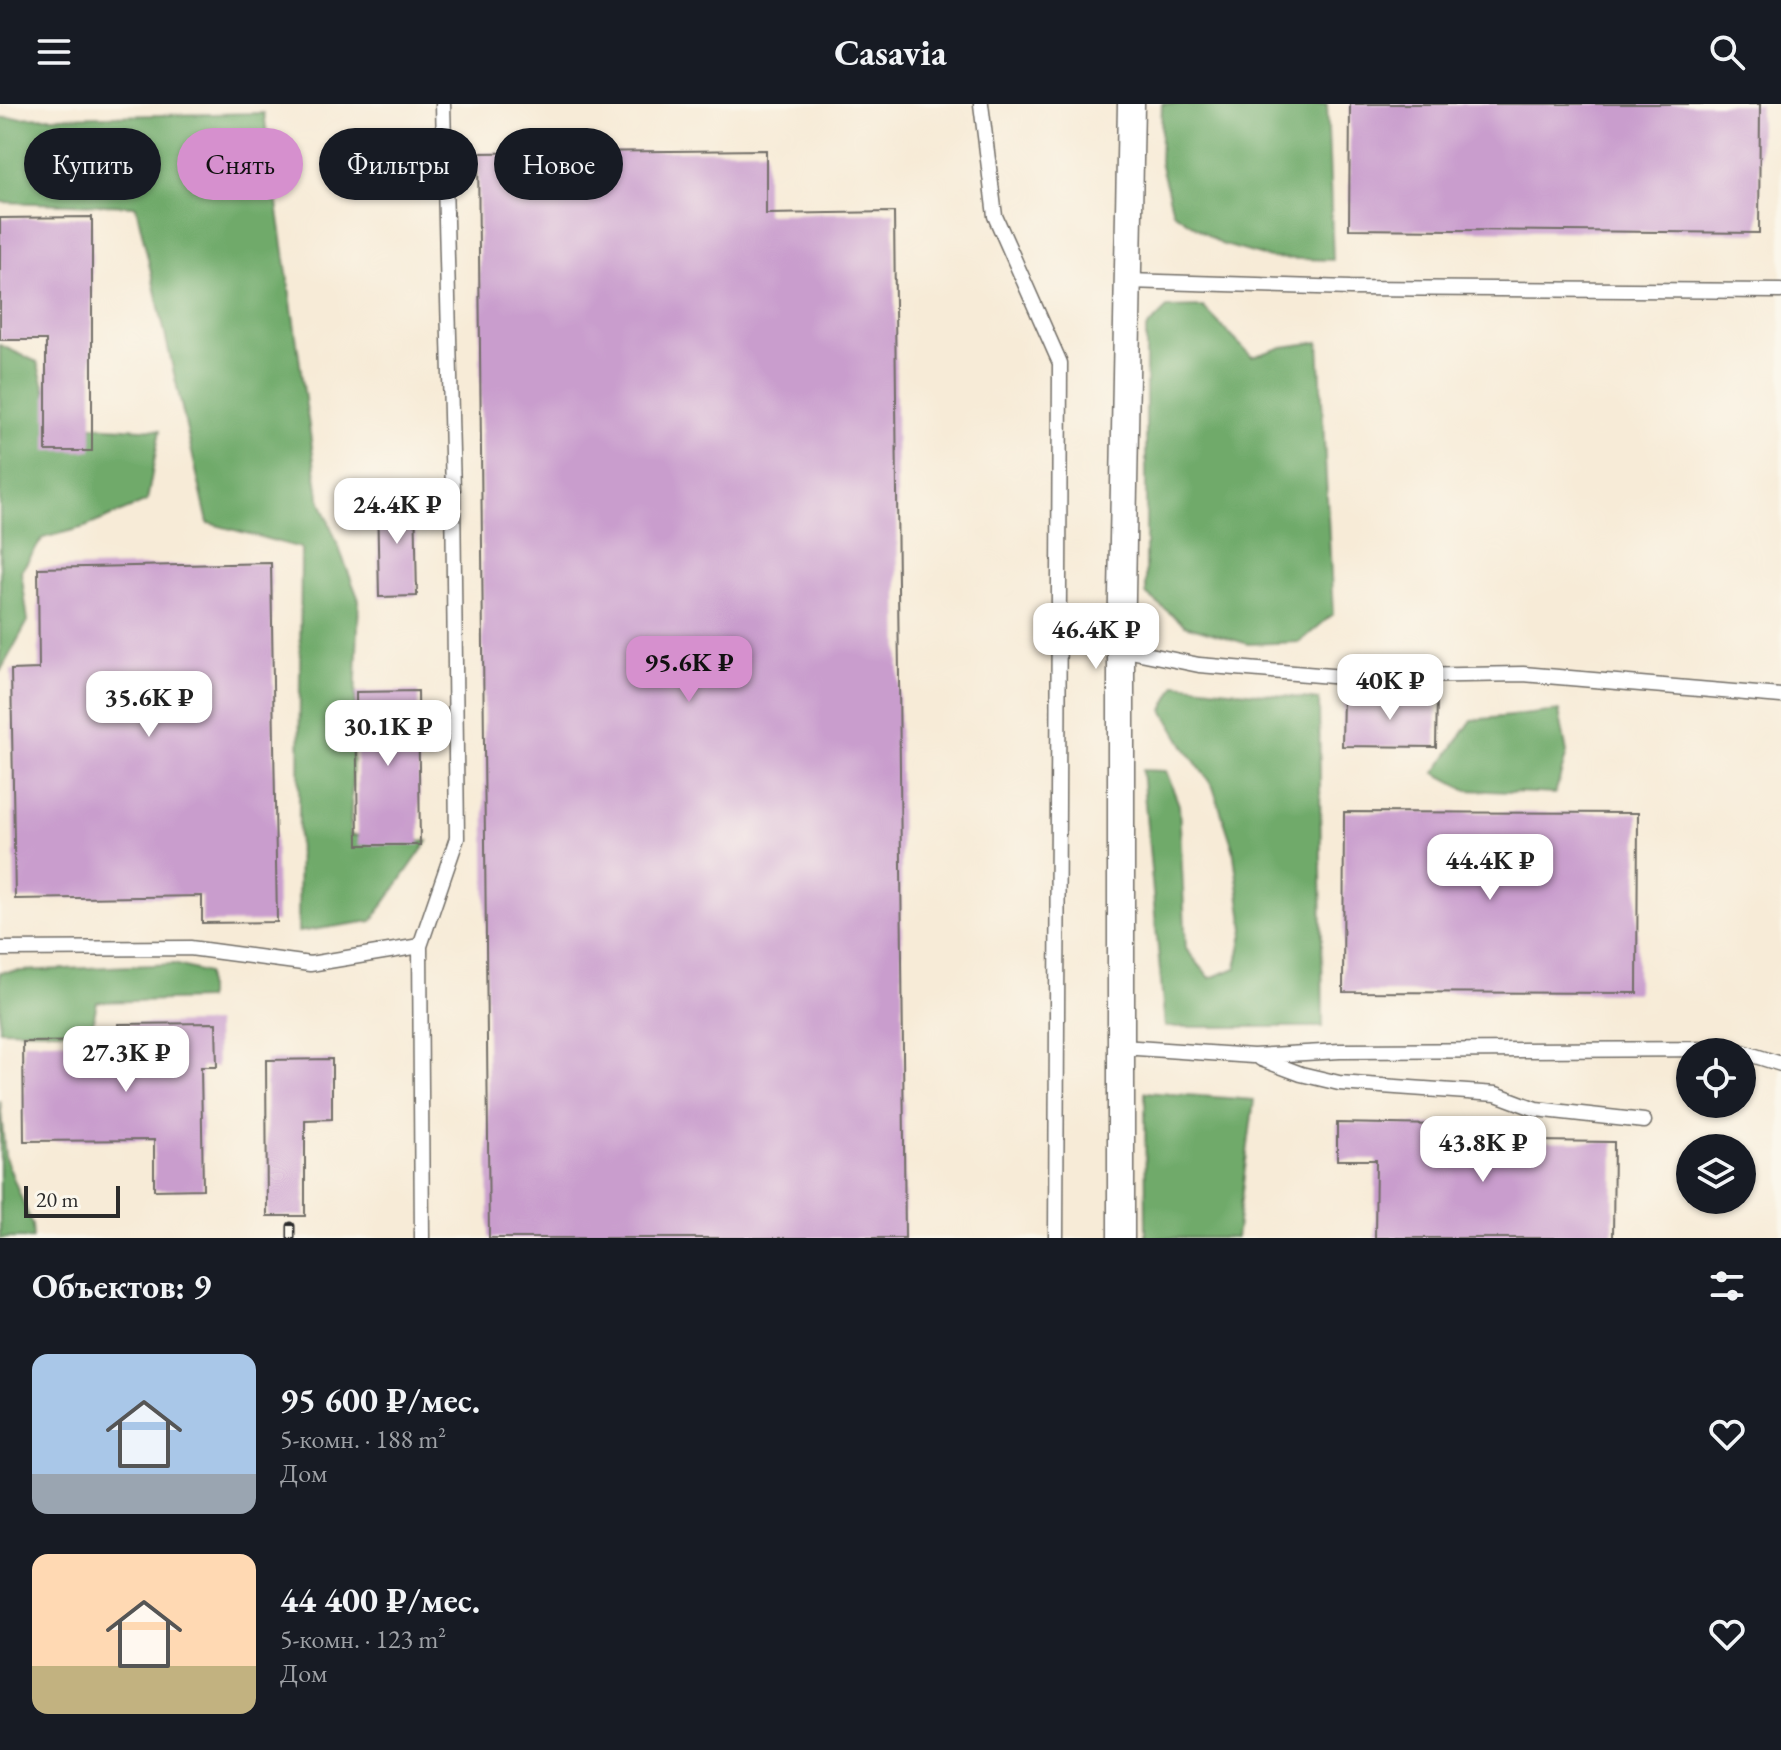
<!DOCTYPE html>
<html lang="ru">
<meta charset="utf-8">
<style>
body{margin:0;font-family:"EB Garamond",serif;background:#242831;color:#f1f3f6;height:100vh;display:flex;flex-direction:column;font-size:30px;white-space:nowrap}
*{box-sizing:border-box;margin:0}
p{font-size:26px;color:#9ea1a6}
.icon{flex:none;width:44px;height:44px;fill:none;stroke:currentColor;stroke-width:2;stroke-linecap:round;stroke-linejoin:round}
.map{position:relative;height:1134px;overflow:hidden}
.drawer{display:flex;flex-direction:column;background:#171b24;flex:1}
.drawer>*{flex:none}
.top-card{position:absolute;left:24px;top:24px;width:800px;height:72px;display:flex;gap:16px}
.fabs{position:absolute;left:1676px;top:934px;display:grid;gap:16px}
.fabs a{display:grid;place-items:center;width:80px;height:80px;border-radius:50%;background:#171b24;box-shadow:0 2px 6px #0004;font-size:40px}
.scale{position:absolute;left:24px;bottom:20px;width:96px;box-sizing:border-box;padding-left:8px;border:4px solid #2b2b2b;border-top:0;font-size:22px;line-height:28px;white-space:nowrap;color:#2b2b2b;-webkit-text-stroke:6px #fbf7ec;paint-order:stroke}
.price{position:absolute;translate:-50% -68px;padding:0 18px;border-radius:16px;background:#fff;color:#222;font-size:26px;line-height:52px;filter:drop-shadow(0 2px 4px #0008)}
.price::after{content:'';position:absolute;left:50%;top:48px;width:24px;height:18px;margin-left:-12px;background:inherit;clip-path:polygon(0 0,100% 0,50% 100%)}
.price.active{background:#d690ce;color:#111}
ul{padding:0;list-style:none}
li{display:flex;align-items:center;gap:24px;height:200px;padding:0 32px}
li span{display:grid;place-items:center;flex:none;width:224px;height:160px;border-radius:16px;color:#555}
li>.icon{margin-inline-start:auto}
span .icon{width:96px;height:96px;fill:#fffc;stroke-width:1}
li b{font-size:34px}
h2{display:flex;justify-content:space-between;align-items:center;height:96px;padding:0 32px;font-size:34px}
.chip{padding:0 28px;border-radius:36px;background:#171b24;box-shadow:0 2px 6px #0004;font-size:28px;line-height:72px}
.chip.active{background:#d690ce;color:#111}
header{display:flex;justify-content:space-between;align-items:center;height:104px;padding:0 32px;background:#171b24;font-size:36px;font-weight:700}
.map>svg:first-child{display:block}
.forest{fill:#70aa6a;stroke:#4e6a4a;stroke-width:2}
.building{fill:#c99dcd}
.lines{fill:none;stroke-linecap:round;stroke-linejoin:round}
.service-casing{stroke:#726e67;stroke-width:17}
.minor-casing{stroke:#726e67;stroke-width:29}
.service{stroke:#fff;stroke-width:14}
.minor{stroke:#fff;stroke-width:26}
.rail-casing{stroke:#2b2b2b;stroke-width:9}
.rail{stroke:#fbf7ec;stroke-width:6;stroke-dasharray:18;stroke-linecap:butt}
</style>
<header><svg class="icon" aria-label="menu" viewBox="0 0 24 24"><path d="M4 6h16M4 12h16M4 18h16"/></svg>Casavia<svg class="icon" aria-label="search" viewBox="0 0 24 24"><circle cx="10" cy="10" r="6"/><path d="M15 15l6 6"/></svg></header>
<div class="map">
<svg width="1781" height="1134" viewBox="0 0 1781 1134">
<rect width="100%" height="100%" fill="#fbf7ec"/>
<filter id="ink" filterUnits="userSpaceOnUse"><feTurbulence type="fractalNoise" baseFrequency=".0125" numOctaves="2"/><feDisplacementMap in="SourceGraphic" scale="16" xChannelSelector="R" yChannelSelector="G"/><feConvolveMatrix kernelMatrix="1 2 1 2 8 2 1 2 1" color-interpolation-filters="sRGB"/></filter>
<filter id="wash" filterUnits="userSpaceOnUse"><feTurbulence type="fractalNoise" baseFrequency=".006" numOctaves="4" result="noise"/><feDisplacementMap in="SourceGraphic" scale="32" xChannelSelector="R" yChannelSelector="G"/><feGaussianBlur stdDeviation="1.8" result="paint"/><feColorMatrix in="noise" values="0 0 0 0 0 0 0 0 0 0 0 0 0 0 0 0 0 1.4 0 .05"/><feComposite in="paint" operator="in"/></filter>
<g filter="url(#wash)">
<rect width="100%" height="100%" fill="#f7ebd7"/>
<path class="forest" d="M1162,0h165l6,156 -63,-2 -49,-14 -48,-32 -13,-50z
M264,9l55,383 40,104 -9,235 78,6 -56,80 -74,11 3,-384 -93,-25 -72,-317 -136,-4v-84z
M1203,203l49,50 31,-10 36,-5 14,272 -33,28 -52,2 -63,-19 -39,-31v-265l21,-21z
M0,241l37,17 18,62 105,6 -13,71 -62,26 -42,11 -22,33 7,50 -28,51z
M1176,580l143,16 4,327h-158l-23,-257 24,1 13,34 7,144 24,29 26,-10 8,-39 -11,-81 -20,-61 -27,-38 -23,-39z
M1559,607l8,42 -12,41 -88,-4 -32,-17 37,-53z
M174,860l33,9v26l-110,3 -6,30 -91,-2v-58z
M1145,988l109,8 -18,138h-90z
M0,996l5,57 27,68 1,13h-33z"/>
<g id="blocks">
<path class="building" d="M1350,0h410l-1,129 -410,-4z
M766,46v64l128,-2 11,1026h-416l-11,-1085z
M92,113v234h-46v-111h-46v-122z
M415,392l2,100 -38,1 -2,-100z
M271,459l6,359 -75,1v-27l-187,3 -4,-229 28,-1 -1,-101z
M418,587l2,154h-62l-2,-153z
M1343,592l94,1 -1,50 -94,-1z
M1344,708l294,1 -1,180 -294,-1z
M216,919l1,44h-16l2,122 -49,1v-50l-130,1 -1,-99 95,-1v-17z
M332,955v60l-27,1v96h-38l-1,-156z
M1337,1019l103,2v15l174,2 -1,96h-238l1,-78h-39z"/>
</g>
</g>
<g filter="url(#ink)">
<use href="#blocks" fill-opacity="0" stroke="#726e67" stroke-width="2"/>
<g class="lines">
<g class="service-casing">
<path id="service" d="M981,0l14,112 65,147 -4,875
M1128,177l222,7 431,3
M1121,545l78,16 144,12 180,-3 258,22
M0,845l190,-1 120,16 110,-18
M1122,943l131,9 87,-5 393,-2 48,15
M1261,955l40,15 38,9 157,11 40,15 108,12
M422,1134l-2,-292 37,-108 -4,-346 -10,-388"/>
</g>
<g class="minor-casing">
<path id="minor" d="M1121,1134v-589l10,-545"/>
</g>
<use href="#service" class="service"/>
<use href="#minor" class="minor"/>
<g class="rail-casing">
<path id="rail" d="M291,1122v12"/>
</g>
<use href="#rail" class="rail"/>
</g>
</g>
</svg>
<div class="fabs">
<a><svg class="icon" aria-label="locate" viewBox="0 0 24 24"><circle cx="12" cy="12" r="6"/><path d="M12 2v4M12 18v4M2 12h4M18 12h4"/></svg></a>
<a><svg class="icon" aria-label="layers" viewBox="0 0 24 24"><path d="M12 4l9 5-9 5-9-5zM3 14l9 5 9-5"/></svg></a>
</div>
<div class="scale">20 m</div>
<b class="price" style="left:397px;top:442px">24.4K ₽</b>
<b class="price" style="left:1096px;top:567px">46.4K ₽</b>
<b class="price active" style="left:689px;top:600px">95.6K ₽</b>
<b class="price" style="left:1390px;top:618px">40K ₽</b>
<b class="price" style="left:149px;top:635px">35.6K ₽</b>
<b class="price" style="left:388px;top:664px">30.1K ₽</b>
<b class="price" style="left:1490px;top:798px">44.4K ₽</b>
<b class="price" style="left:126px;top:990px">27.3K ₽</b>
<b class="price" style="left:1483px;top:1080px">43.8K ₽</b>
<div class="top-card">
<a class="chip">Купить</a>
<a class="chip active">Снять</a>
<a class="chip">Фильтры</a>
<a class="chip">Новое</a>
</div>
</div>
<section class="drawer">
<h2>Объектов: 9<svg class="icon" aria-label="filters" viewBox="0 0 24 24"><path d="M4 7h16M4 17h16"/><circle cx="9" cy="7" r="2"/><circle cx="15" cy="17" r="2"/></svg></h2>
<ul>
<li><span style="background:linear-gradient(#a9c7e8 75%,#9aa5b1 0)"><svg class="icon" aria-label="home" viewBox="0 0 24 24"><path d="M3 11l9-7 9 7M6 9v11h12V9"/></svg></span><div><b>95 600 ₽/мес.</b><p>5-комн. · 188 m²</p><p>Дом</p></div><svg class="icon" aria-label="heart" viewBox="0 0 24 24"><path d="M12 20l-8-8c-3-5 5-10 8-4 3-6 11-1 8 4z"/></svg></li>
<li><span style="background:linear-gradient(#ffd9b3 70%,#c2b280 0)"><svg class="icon" aria-label="home" viewBox="0 0 24 24"><path d="M3 11l9-7 9 7M6 9v11h12V9"/></svg></span><div><b>44 400 ₽/мес.</b><p>5-комн. · 123 m²</p><p>Дом</p></div><svg class="icon" aria-label="heart" viewBox="0 0 24 24"><path d="M12 20l-8-8c-3-5 5-10 8-4 3-6 11-1 8 4z"/></svg></li>
</ul>
</section>
